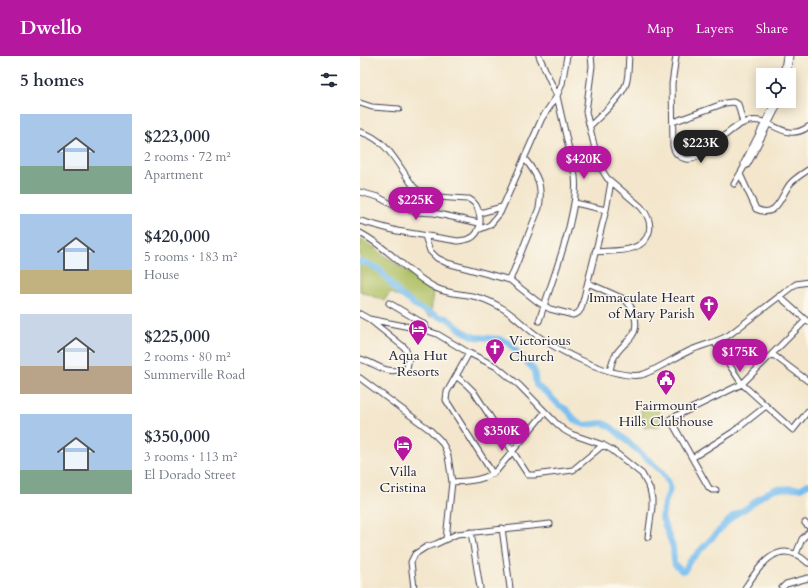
<!DOCTYPE html>
<meta charset="utf-8">
<style>
body{margin:0;font-family:Cardo,serif;background:#f6f6f7;color:#1f2937;height:100vh;display:flex;flex-direction:column;font-size:15px;white-space:nowrap}
*{box-sizing:border-box;margin:0}
p{font-size:13px;color:#747a83}
.icon{flex:none;width:22px;height:22px;fill:none;stroke:currentColor;stroke-width:2;stroke-linecap:round;stroke-linejoin:round}
.map{position:relative;flex:1;overflow:hidden}
.sheet{display:flex;flex-direction:column;background:#fff;width:360px}
.sheet>*{flex:none}
.tools{position:absolute;left:396px;top:12px;display:grid;gap:8px}
.tools a{display:grid;place-items:center;width:40px;height:40px;border-radius:0px;background:#fff;box-shadow:0 2px 10px #0003;font-size:20px}
.price{position:absolute;translate:-50% -34px;padding:0 9px;border-radius:14px;background:#b5179e;color:#fff;font-size:13px;line-height:26px;filter:drop-shadow(0 1px 2px #0008)}
.price::after{content:'';position:absolute;left:50%;top:24px;width:12px;height:9px;margin-left:-6px;background:inherit;clip-path:polygon(0 0,100% 0,50% 100%)}
.price.current{background:#222;color:#fff}
ul{padding:0;list-style:none}
li{display:flex;align-items:center;gap:12px;height:100px;padding:0 20px}
li span{display:grid;place-items:center;flex:none;width:112px;height:80px;border-radius:0px;color:#555}
li>.icon{margin-inline-start:auto}
span .icon{width:48px;height:48px;fill:#fffc;stroke-width:1}
li b{font-size:17px}
h2{display:flex;justify-content:space-between;align-items:center;height:48px;padding:0 20px;font-size:17px}
header{display:flex;align-items:center;gap:24px;box-sizing:border-box;height:56px;padding:0 20px;background:#b5179e;color:#fff}
header strong{font-size:19px}
nav{display:flex;gap:22px;margin-inline-start:auto;font-size:14px}
main{display:flex;flex:1;min-height:0}
.map>svg:first-child{display:block}
.green{fill:#afc063;stroke:#68714f}
.lines{fill:none;stroke-linecap:round;stroke-linejoin:round}
.river{stroke:#79bff0;stroke-width:6}
.minor-casing{stroke:#413f51;stroke-width:7}
.minor{stroke:#fff;stroke-width:5}
.labels{text-anchor:middle;stroke-width:3;stroke-linejoin:round;paint-order:stroke}
.poi-label{font-size:14px;fill:#22223b;stroke:#fbf7ec}
</style>
<header>
<strong>Dwello</strong>
<nav><a>Map</a><a>Layers</a><a>Share</a></nav>
</header>
<main>
<section class="sheet">
<h2>5 homes<svg class="icon" aria-label="filters" viewBox="0 0 24 24"><path d="M4 7h16M4 17h16"/><circle cx="9" cy="7" r="2"/><circle cx="15" cy="17" r="2"/></svg></h2>
<ul>
<li><span style="background:linear-gradient(#a9c7e8 65%,#7fa58c 0)"><svg class="icon" aria-label="home" viewBox="0 0 24 24"><path d="M3 11l9-7 9 7M6 9v11h12V9"/></svg></span><div><b>$223,000</b><p>2 rooms · 72 m²</p><p>Apartment</p></div></li>
<li><span style="background:linear-gradient(#a9c7e8 70%,#c2b280 0)"><svg class="icon" aria-label="home" viewBox="0 0 24 24"><path d="M3 11l9-7 9 7M6 9v11h12V9"/></svg></span><div><b>$420,000</b><p>5 rooms · 183 m²</p><p>House</p></div></li>
<li><span style="background:linear-gradient(#c9d6e8 65%,#b9a48a 0)"><svg class="icon" aria-label="home" viewBox="0 0 24 24"><path d="M3 11l9-7 9 7M6 9v11h12V9"/></svg></span><div><b>$225,000</b><p>2 rooms · 80 m²</p><p>Summerville Road</p></div></li>
<li><span style="background:linear-gradient(#a9c7e8 70%,#7fa58c 0)"><svg class="icon" aria-label="home" viewBox="0 0 24 24"><path d="M3 11l9-7 9 7M6 9v11h12V9"/></svg></span><div><b>$350,000</b><p>3 rooms · 113 m²</p><p>El Dorado Street</p></div></li>
</ul>
</section>
<div class="map">
<svg width="448" height="532" viewBox="0 0 448 532">
<rect width="100%" height="100%" fill="#fbf7ec"/>
<filter id="ink" filterUnits="userSpaceOnUse"><feTurbulence type="fractalNoise" baseFrequency=".025" numOctaves="2"/><feDisplacementMap in="SourceGraphic" scale="8" xChannelSelector="R" yChannelSelector="G"/><feConvolveMatrix kernelMatrix="1 2 1 2 8 2 1 2 1" color-interpolation-filters="sRGB"/></filter>
<filter id="wash" filterUnits="userSpaceOnUse"><feTurbulence type="fractalNoise" baseFrequency=".012" numOctaves="4" result="noise"/><feDisplacementMap in="SourceGraphic" scale="16" xChannelSelector="R" yChannelSelector="G"/><feGaussianBlur stdDeviation="0.9" result="paint"/><feColorMatrix in="noise" values="0 0 0 0 0 0 0 0 0 0 0 0 0 0 0 0 0 1.4 0 .05"/><feComposite in="paint" operator="in"/></filter>
<g filter="url(#wash)">
<rect width="100%" height="100%" fill="#f3e6cc"/>
<path class="green" d="M0,182l73,52 -2,28 -24,-17 -17,-9 -6,9 -24,-10z
M298,351l2,19 -16,2 -3,-18z"/>
<g class="lines">
<path class="river" d="M0,206l9,2 11,6 18,22 19,15 22,10 8,1 14,12 14,7 26,2 9,5 24,26 2,15 11,8 12,12 7,4 11,13 8,3 18,-2 8,4 50,44 7,11 2,7 -7,20 -1,9 11,29 1,17 8,7 3,-1 4,-8 44,-46 15,-9 14,-11 12,-7 27,-1 7,-4"/>
</g>
</g>
<g filter="url(#ink)">
<g class="lines">
<g class="minor-casing">
<path id="minor" d="M179,0l18,40 18,80c2,18 -2,33 -6,51 -8,32 -20,63 -30,94
M231,0l1,10 -6,46 13,53 8,13 34,29c6,7 11,15 8,25 -6,22 -35,18 -54,20
M316,0l-4,28 1,62c2,10 13,17 24,11 16,-8 28,-25 44,-33 29,-14 40,21 67,3
M423,19l3,-19
M427,19l3,-19
M0,47l12,4 27,2
M313,66l52,-19 8,-1 5,2 5,19
M230,70c11,-11 31,-28 36,-42 3,-9 2,-19 3,-28
M0,76c28,7 38,34 54,55 13,13 37,10 55,12 12,6 15,28 5,37 -4,4 -10,4 -16,5l-61,-10 -37,-10
M384,111v-4l32,-62
M380,118l16,35c21,10 24,-12 34,-25 5,-6 12,-10 18,-14
M374,128l10,-17 3,-2 5,-9 28,-55
M0,136l18,5 17,9 20,6 19,1 45,10
M215,147l31,7
M120,157l22,-6
M118,174l12,-5 10,-12 42,-95 15,-22 5,-12 5,-28
M0,177c28,14 48,41 76,55 14,7 29,5 44,10 8,2 15,6 22,10 12,7 22,18 33,26 23,17 78,45 106,41 10,-2 35,-18 46,-23 14,-7 29,-9 42,-17l60,-46 7,-5 12,-2
M65,180l5,15 7,7 10,5 63,17 28,22 12,7 23,6 5,-2 3,-4 25,-99 5,-28
M150,224l29,-72c4,-22 -1,-33 -15,-50
M228,227l36,16c10,8 16,26 8,37 -5,7 -13,12 -17,20 -3,4 -4,10 -5,15
M419,240l29,26
M29,247l32,19 4,3v5
M0,258l9,5 56,11 12,4 32,19 28,14 22,18 36,37 9,8 7,4 32,11 9,5 30,24 8,15 2,10v8l-4,30
M355,287l27,41 51,46 15,-19
M109,297l-22,39 -1,8 47,74
M412,298l36,27
M0,303c19,5 24,17 47,9l2,-10 -4,-10 -36,-29
M96,320l10,8 8,8 54,83h6l39,-5 30,-25
M0,322l70,52 11,11 4,7 3,8 4,26 -6,57
M332,402l41,-26 33,-26
M92,426c17,-1 33,-1 46,-13l47,-57
M356,434h-4l-3,-2 -39,-69 72,-35 64,-64
M445,467l3,3
M142,472l8,60
M111,476l9,56
M436,498l6,-15 6,-6
M54,532l-3,-26 4,-8 11,-7 10,-3 21,-10 93,-10
M385,532c16,-24 34,-52 63,-25
M422,532l4,-4 22,-6"/>
</g>
<use href="#minor" class="minor"/>
</g>
</g>
<defs>
<g id="church-pin" transform="scale(1)"><path d="M0 17L-7.5 6A9.5 9.5 0 1 1 7.5 6Z" fill="#b5179e" stroke="#fbf7ec"/><path d="M-1.2-6h2.4v3.5h3.3v2.4h-3.3V6h-2.4V-.1h-3.3v-2.4h3.3Z" fill="#fff"/></g>
<g id="hotel-pin" transform="scale(1)"><path d="M0 17L-7.5 6A9.5 9.5 0 1 1 7.5 6Z" fill="#b5179e" stroke="#fbf7ec"/><path d="M-6-4.5h1.5V1H6V5H4.5V3h-9V5H-6ZM-4 0a1.8 1.8 0 1 1 3.6 0ZM.5 0V-2.5h3Q6-2.5 6 0Z" fill="#fff"/></g>
<g id="civic-pin" transform="scale(1)"><path d="M0 17L-7.5 6A9.5 9.5 0 1 1 7.5 6Z" fill="#b5179e" stroke="#fbf7ec"/><path d="M-.6-6.5H3V-4.5H.6V-3L4-1V1h2V6H-6V1h2V-1L-.6-3ZM-1.2 2.5V6h2.4V2.5Z" fill="#fff"/></g>
</defs>
<g fill-rule="evenodd">
<use href="#church-pin" x="349" y="249"/>
<use href="#hotel-pin" x="58" y="273"/>
<use href="#church-pin" x="135" y="292"/>
<use href="#civic-pin" x="306" y="323"/>
<use href="#hotel-pin" x="43" y="389"/>
</g>
<g class="labels">
<g class="poi-label">
<text x="335" y="246" text-anchor="end">Immaculate Heart<tspan x="335" dy="16">of Mary Parish</tspan></text>
<text x="149" y="289" text-anchor="start">Victorious<tspan x="149" dy="16">Church</tspan></text>
<text x="58" y="304">Aqua Hut<tspan x="58" dy="16">Resorts</tspan></text>
<text x="306" y="354">Fairmount<tspan x="306" dy="16">Hills Clubhouse</tspan></text>
<text x="43" y="420">Villa<tspan x="43" dy="16">Cristina</tspan></text>
</g>
</g>
</svg>
<div class="tools">
<a><svg class="icon" aria-label="locate" viewBox="0 0 24 24"><circle cx="12" cy="12" r="6"/><path d="M12 2v4M12 18v4M2 12h4M18 12h4"/></svg></a>
</div>
<b class="price current" style="left:341px;top:108px">$223K</b>
<b class="price" style="left:224px;top:124px">$420K</b>
<b class="price" style="left:56px;top:165px">$225K</b>
<b class="price" style="left:380px;top:317px">$175K</b>
<b class="price" style="left:142px;top:396px">$350K</b>
</div>
</main>
